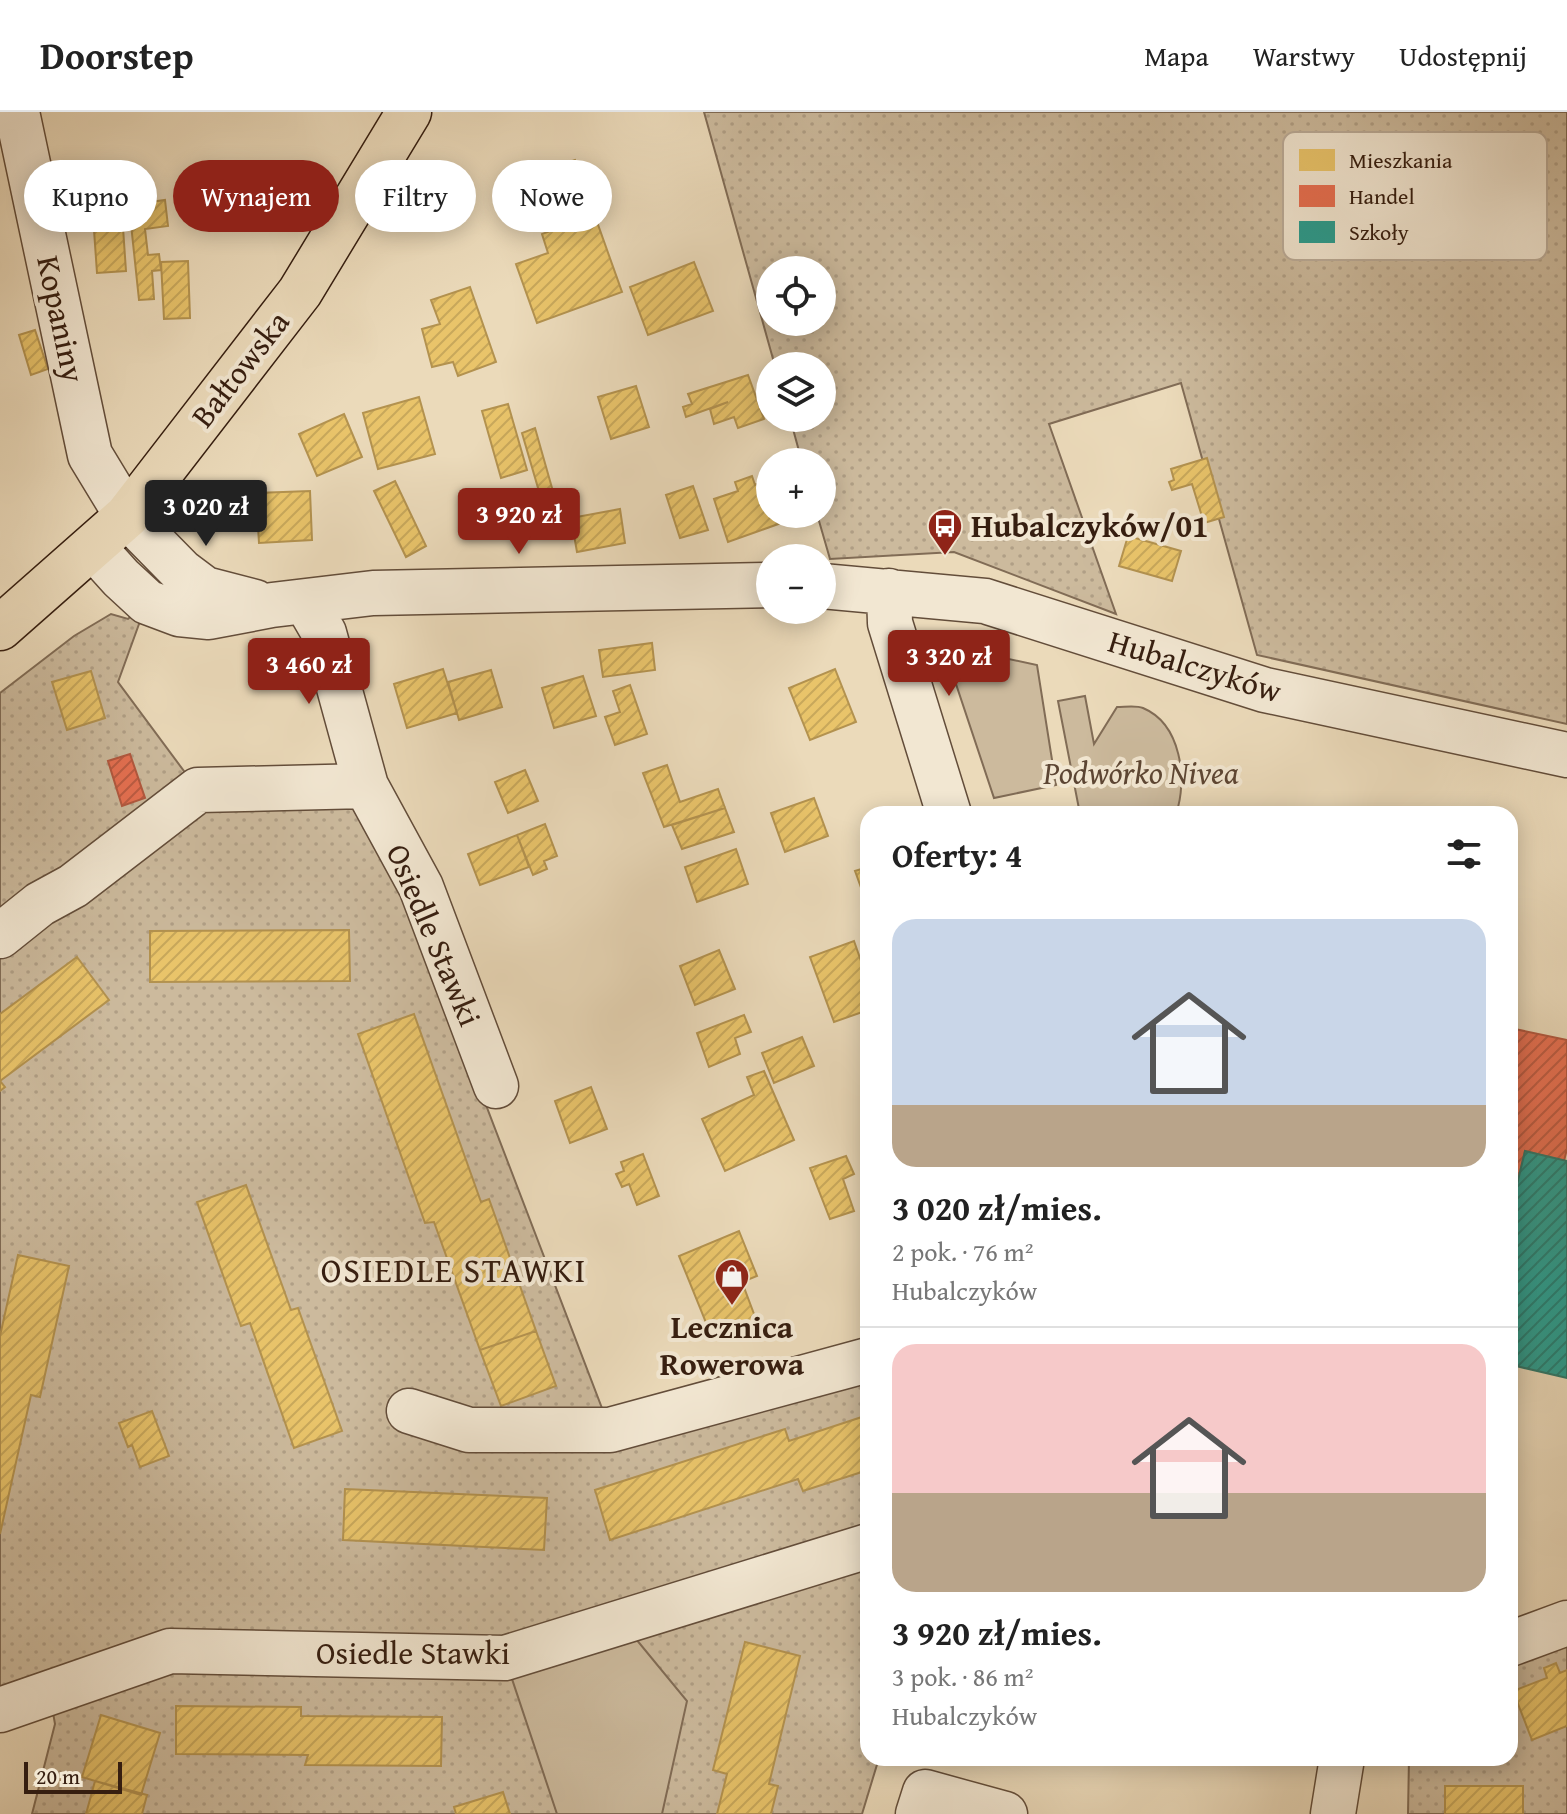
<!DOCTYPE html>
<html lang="pl">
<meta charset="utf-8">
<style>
body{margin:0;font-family:"Gentium Book Plus",serif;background:#f6f6f6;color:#222;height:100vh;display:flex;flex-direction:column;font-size:30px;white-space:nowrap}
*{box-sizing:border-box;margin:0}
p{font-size:26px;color:#767676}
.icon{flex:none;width:44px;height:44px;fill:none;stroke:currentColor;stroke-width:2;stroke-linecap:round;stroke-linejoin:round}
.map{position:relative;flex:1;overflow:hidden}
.panel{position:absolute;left:860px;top:694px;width:658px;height:960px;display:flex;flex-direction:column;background:#fff;border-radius:24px;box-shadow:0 4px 20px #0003}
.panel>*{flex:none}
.banner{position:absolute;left:24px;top:48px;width:716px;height:72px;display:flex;gap:16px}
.fabs{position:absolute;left:756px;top:144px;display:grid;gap:16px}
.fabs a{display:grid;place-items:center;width:80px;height:80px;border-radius:50%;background:#fff;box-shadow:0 4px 20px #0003;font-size:40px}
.scale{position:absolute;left:24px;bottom:20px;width:98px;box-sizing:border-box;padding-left:8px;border:4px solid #361e10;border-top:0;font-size:22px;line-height:28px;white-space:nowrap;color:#361e10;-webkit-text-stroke:6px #f2e7d2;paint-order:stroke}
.price{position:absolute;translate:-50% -68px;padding:0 18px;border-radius:8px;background:#8f2418;color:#fff;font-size:26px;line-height:52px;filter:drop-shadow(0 2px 4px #0008)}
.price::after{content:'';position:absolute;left:50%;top:48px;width:24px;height:18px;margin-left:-12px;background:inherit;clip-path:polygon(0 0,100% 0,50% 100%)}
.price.selected{background:#222;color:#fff}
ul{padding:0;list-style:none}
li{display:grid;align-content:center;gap:16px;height:424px;padding:0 32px}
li+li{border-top:2px solid #e0e0e0}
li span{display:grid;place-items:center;height:248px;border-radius:24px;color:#555}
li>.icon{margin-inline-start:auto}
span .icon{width:144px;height:144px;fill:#fffc;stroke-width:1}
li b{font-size:34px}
h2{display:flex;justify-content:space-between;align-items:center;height:96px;padding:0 32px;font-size:34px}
.tag{padding:0 28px;border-radius:36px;background:#fff;box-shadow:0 4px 20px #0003;font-size:28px;line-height:72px}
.tag.selected{background:#8f2418;color:#fff}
header{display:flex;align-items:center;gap:48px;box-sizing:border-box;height:112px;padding:0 40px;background:#fff;border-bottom:2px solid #e0e0e0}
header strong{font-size:38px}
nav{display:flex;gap:44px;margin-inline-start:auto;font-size:28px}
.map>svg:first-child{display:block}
.grass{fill:url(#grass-dots);stroke:#816c56;stroke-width:2;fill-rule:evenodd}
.green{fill:#ccba9d;stroke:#816c56;stroke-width:2}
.homes{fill:url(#homes-hatch);stroke:#b3924f;stroke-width:2}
.shops{fill:url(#shops-hatch);stroke:#b2573e;stroke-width:2}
.schools{fill:url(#schools-hatch);stroke:#2e7769;stroke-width:2}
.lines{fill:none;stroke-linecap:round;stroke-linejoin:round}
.minor-casing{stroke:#634d3a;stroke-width:47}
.major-casing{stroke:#361e10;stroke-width:47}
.minor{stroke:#f2e7d2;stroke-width:44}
.major{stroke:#ebdaba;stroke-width:44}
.labels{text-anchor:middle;stroke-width:8;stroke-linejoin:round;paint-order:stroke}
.street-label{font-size:32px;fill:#361e10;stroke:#f2e7d2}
.poi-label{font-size:32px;font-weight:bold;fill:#361e10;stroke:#f2e7d2;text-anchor:start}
.park-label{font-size:32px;font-style:italic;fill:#5c4533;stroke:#f2e7d2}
.neighbourhood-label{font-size:34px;letter-spacing:2px;fill:#361e10;stroke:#f2e7d2}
.key{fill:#f2e7d2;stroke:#baab98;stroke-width:2}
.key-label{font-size:22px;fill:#361e10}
</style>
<header>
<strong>Doorstep</strong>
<nav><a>Mapa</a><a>Warstwy</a><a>Udostępnij</a></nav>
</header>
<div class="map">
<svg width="1567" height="1702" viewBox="0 0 1567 1702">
<defs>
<pattern id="grass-dots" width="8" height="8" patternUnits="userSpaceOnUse" patternTransform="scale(2)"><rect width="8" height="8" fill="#ccba9d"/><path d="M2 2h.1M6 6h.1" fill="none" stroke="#b09f86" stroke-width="1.8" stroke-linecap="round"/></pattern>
<pattern id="homes-hatch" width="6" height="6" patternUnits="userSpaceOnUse" patternTransform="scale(2)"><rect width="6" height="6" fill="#e9c46a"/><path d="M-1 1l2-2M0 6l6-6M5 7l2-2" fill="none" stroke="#c8a85b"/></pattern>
<pattern id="shops-hatch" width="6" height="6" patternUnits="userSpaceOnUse" patternTransform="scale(2)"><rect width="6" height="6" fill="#e76f51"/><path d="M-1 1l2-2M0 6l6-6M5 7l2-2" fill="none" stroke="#bc5b42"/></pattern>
<pattern id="schools-hatch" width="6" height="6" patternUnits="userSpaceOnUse" patternTransform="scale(2)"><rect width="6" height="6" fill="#2a9d8f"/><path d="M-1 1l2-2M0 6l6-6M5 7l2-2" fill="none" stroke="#257f73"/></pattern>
</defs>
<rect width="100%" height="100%" fill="#ebdaba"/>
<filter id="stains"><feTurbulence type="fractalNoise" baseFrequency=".0025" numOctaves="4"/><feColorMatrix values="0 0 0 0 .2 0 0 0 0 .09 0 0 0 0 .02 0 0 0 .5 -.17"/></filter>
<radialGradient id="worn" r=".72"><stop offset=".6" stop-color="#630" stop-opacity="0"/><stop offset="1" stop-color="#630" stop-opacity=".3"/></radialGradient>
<path class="grass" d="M704,0h863v612l-310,-69 -76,-272 -132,41 67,190 -162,-62 -124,7 -13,-45h5v-52h-20l-12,-44h32v-52h-47zM770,158h52v52h-52z
M147,490l-29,80 80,108 168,-4 130,300 -10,19 124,324 258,-69v398h11l-17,56h-830l23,-90 -5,-29 -50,15v-1017l74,-57 37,-22 17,5z
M1567,1511v191h-159l1,-56h101v-114z"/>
<path class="green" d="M943,533l94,20 19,120 -62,13z
M1085,584l9,48 23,-37c8,0 19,-2 26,1 38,16 45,71 33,106h-96l-22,-113z
M622,1510l65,79 -25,113h-105l-52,-156z"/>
<path class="homes" d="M575,48l47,132 -85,31 -21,-59 32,-11 -6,-19 11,-4 -20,-55z
M121,87l5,72 -29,2 -5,-72z
M165,88l3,26 -23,3 3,26 11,-1 2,16 -9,1 2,28 -15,1 -10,-95z
M188,149l2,57 -26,1 -3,-57z
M694,150l19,49 -65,24 -18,-48z
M470,175l26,75 -38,14 -5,-14 -21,5 -10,-38 18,-5 -9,-24z
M35,218l13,39 -17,6 -12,-40z
M748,263l16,44 -26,9 -4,-11 -20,7 -4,-15 18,-7 -42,15 -3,-10 9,-3 -4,-10z
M636,274l13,41 -38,12 -13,-42z
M419,285l16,57 -57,15 -15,-56z
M508,292l19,66 -26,8 -19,-67z
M344,302l18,43 -45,19 -18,-42z
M535,316l21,74 -13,3 -21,-72z
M1207,346l17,59 -20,6 -12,-39 -20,6 -3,-8 5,-2 -3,-11z
M752,364l3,9 15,-6v35h24l1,4 -67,24 -14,-43 24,-8 -3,-9z
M395,369l31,65 -20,11 -32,-66z
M693,374l15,44 -28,8 -14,-43z
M310,379l2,49 -53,3 -3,-50z
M620,397l5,34 -48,9 -6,-34z
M1128,424l53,15 -9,30 -53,-15z
M652,531l3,27 -52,7 -4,-27z
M443,557l14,44 -50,15 -13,-44z
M835,557l21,53 -46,18 -21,-52z
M491,558l11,37 -43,13 -11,-38z
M91,559l14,47 -38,12 -15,-48z
M583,564l13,40 -42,12 -12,-40z
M630,573l17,49 -32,11 -10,-28 15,-5 -7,-21z
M667,653l13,37 38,-13 7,19 -61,19 -21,-54z
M525,658l13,31 -30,12 -13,-31z
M814,686l14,38 -43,16 -14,-39z
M725,696l9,24 -52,17 -10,-24z
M545,712l12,32 -13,5 3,8 -14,6 -16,-40z
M517,723l12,32 -49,18 -12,-31z
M736,737l12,35 -51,18 -12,-35z
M868,755v40l-13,-36z
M349,818l1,51 -200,1v-51z
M854,829l14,40v29l-34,12 -24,-65z
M719,838l16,39 -40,16 -15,-39z
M77,845l32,43 -109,81 5,6 -5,4v-77z
M414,902l67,188 8,-3 47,132 -56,19 -46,-128 -9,1 -67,-189z
M744,903l7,17 -16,6 5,16 -31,13 -12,-34z
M802,925l12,29 -40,17 -12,-30z
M764,959l30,69 -69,31 -23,-52 52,-24 -7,-18z
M591,975l16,42 -37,14 -15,-42z
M643,1042l16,42 -22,9 -8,-21 -7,3 -6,-13 8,-3 -3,-9z
M846,1044l8,18 -11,5 11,32 -24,8 -20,-51z
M246,1073l45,125 7,-2 44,123 -48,17 -44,-125 -9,3 -44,-124z
M739,1119l18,45 -15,6 15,40 -44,18 -34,-84z
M18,1143l51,11 -29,131 -9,-2 -31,139v-198z
M536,1219l20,55 -55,20 -21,-56z
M152,1299l17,45 -29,11 -8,-22 -4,2 -9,-24z
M868,1303v55l-65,21 -5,-12 -188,61 -15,-50 190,-61 4,12z
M345,1377l202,9 -3,52 -201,-10z
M745,1530l55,14 -31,128 9,2 -7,28h-54l10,-40 -14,-4z
M1556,1551l4,10 7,-3v56l-35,14 -19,-49 34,-13 -3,-10z
M176,1594l125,1v9l141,1 -1,49 -136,-1 3,-10 -132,-1z
M101,1603l59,18 -19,62 -59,-18z
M95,1669l52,14 -5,19h-56z
M1445,1674h78v28h-78z
M503,1680l7,22h-54l-2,-7z"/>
<path class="shops" d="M130,642l15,44 -23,8 -14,-45z
M1510,916l57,12v109l-3,12 -39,-10 -6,26 -9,-2z"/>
<path class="schools" d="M1525,1039l42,10v217l-51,-12 -6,24v-176z"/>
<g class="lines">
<g class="minor-casing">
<path id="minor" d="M17,0l73,343 37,61 54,55 24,18 50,13
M93,435l28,31 26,24 32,12 30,3 63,-12 101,-12 397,-8
M822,474l163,15 280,89 302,65
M889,479l1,32 59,191
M306,490l18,31 42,153 55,101 75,199
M0,824l40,-32 33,-18 125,-96 168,-4
M409,1299l60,19h141l258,-70
M1510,1532l57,-21
M0,1598l170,-59 335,7 363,-112
M918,1702l7,-22 80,22
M1333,1702l9,-56"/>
</g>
<g class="major-casing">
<path id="major" d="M0,516l127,-112 173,-224 109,-180"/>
</g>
<use href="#minor" class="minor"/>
<use href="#major" class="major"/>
</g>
<defs>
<g id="bus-pin" transform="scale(1.8)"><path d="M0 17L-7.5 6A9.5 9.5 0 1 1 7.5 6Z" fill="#8f2418" stroke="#f2e7d2"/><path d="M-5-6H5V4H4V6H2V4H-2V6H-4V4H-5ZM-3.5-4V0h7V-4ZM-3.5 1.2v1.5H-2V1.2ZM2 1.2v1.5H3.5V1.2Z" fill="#fff"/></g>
<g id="shop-pin" transform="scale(1.8)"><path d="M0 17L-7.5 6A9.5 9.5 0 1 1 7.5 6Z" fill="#8f2418" stroke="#f2e7d2"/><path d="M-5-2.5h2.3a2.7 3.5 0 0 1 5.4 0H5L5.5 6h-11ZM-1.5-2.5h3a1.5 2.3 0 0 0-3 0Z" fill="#fff"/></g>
</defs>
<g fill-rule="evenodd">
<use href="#bus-pin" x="945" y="414"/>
<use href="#shop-pin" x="732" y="1164"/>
</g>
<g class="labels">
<g class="street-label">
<text transform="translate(61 207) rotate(78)" y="11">Kopaniny</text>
<text transform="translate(240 257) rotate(-52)" y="11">Bałtowska</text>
<text transform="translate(1195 554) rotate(17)" y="11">Hubalczyków</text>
<text transform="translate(434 823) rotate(67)" y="11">Osiedle Stawki</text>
<text x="413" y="1552">Osiedle Stawki</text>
</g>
<g class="poi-label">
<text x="971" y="425">Hubalczyków/01</text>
<text x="732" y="1226" text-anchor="middle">Lecznica<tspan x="732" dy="37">Rowerowa</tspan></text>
</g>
<g class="park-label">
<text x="1141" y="672">Podwórko Nivea</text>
</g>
<g class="neighbourhood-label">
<text x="454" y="1170">OSIEDLE STAWKI</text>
</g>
</g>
<rect x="1283" y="20" width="264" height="128" rx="12" class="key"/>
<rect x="1299" y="37" width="36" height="22" fill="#e9c46a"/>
<rect x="1299" y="73" width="36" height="22" fill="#e76f51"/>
<rect x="1299" y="109" width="36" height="22" fill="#2a9d8f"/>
<g class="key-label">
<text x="1349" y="56">Mieszkania</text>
<text x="1349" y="92">Handel</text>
<text x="1349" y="128">Szkoły</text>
</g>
<rect width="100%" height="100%" filter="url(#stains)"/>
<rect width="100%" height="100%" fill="url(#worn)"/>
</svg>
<div class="fabs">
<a><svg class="icon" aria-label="locate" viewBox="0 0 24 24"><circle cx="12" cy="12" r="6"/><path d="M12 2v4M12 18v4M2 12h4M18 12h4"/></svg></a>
<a><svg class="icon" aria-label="layers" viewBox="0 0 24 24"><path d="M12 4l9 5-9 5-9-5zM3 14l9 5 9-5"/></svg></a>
<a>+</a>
<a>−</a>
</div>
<div class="scale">20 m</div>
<b class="price selected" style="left:206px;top:436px">3 020 zł</b>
<b class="price" style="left:519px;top:444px">3 920 zł</b>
<b class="price" style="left:949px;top:586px">3 320 zł</b>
<b class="price" style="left:309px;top:594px">3 460 zł</b>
<div class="banner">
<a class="tag">Kupno</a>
<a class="tag selected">Wynajem</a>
<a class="tag">Filtry</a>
<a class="tag">Nowe</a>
</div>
<section class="panel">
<h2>Oferty: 4<svg class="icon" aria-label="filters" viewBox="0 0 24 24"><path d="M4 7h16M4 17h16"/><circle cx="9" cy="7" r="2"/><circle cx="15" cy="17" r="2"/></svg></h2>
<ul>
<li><span style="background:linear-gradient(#c9d6e8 75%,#b9a48a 0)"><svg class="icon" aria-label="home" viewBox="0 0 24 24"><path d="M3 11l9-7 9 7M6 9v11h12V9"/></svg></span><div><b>3 020 zł/mies.</b><p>2 pok. · 76 m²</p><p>Hubalczyków</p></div></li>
<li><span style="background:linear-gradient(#f6c9c9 60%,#b9a48a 0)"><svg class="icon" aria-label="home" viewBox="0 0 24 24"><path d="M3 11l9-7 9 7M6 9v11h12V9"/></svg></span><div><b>3 920 zł/mies.</b><p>3 pok. · 86 m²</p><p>Hubalczyków</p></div></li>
</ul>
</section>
</div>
